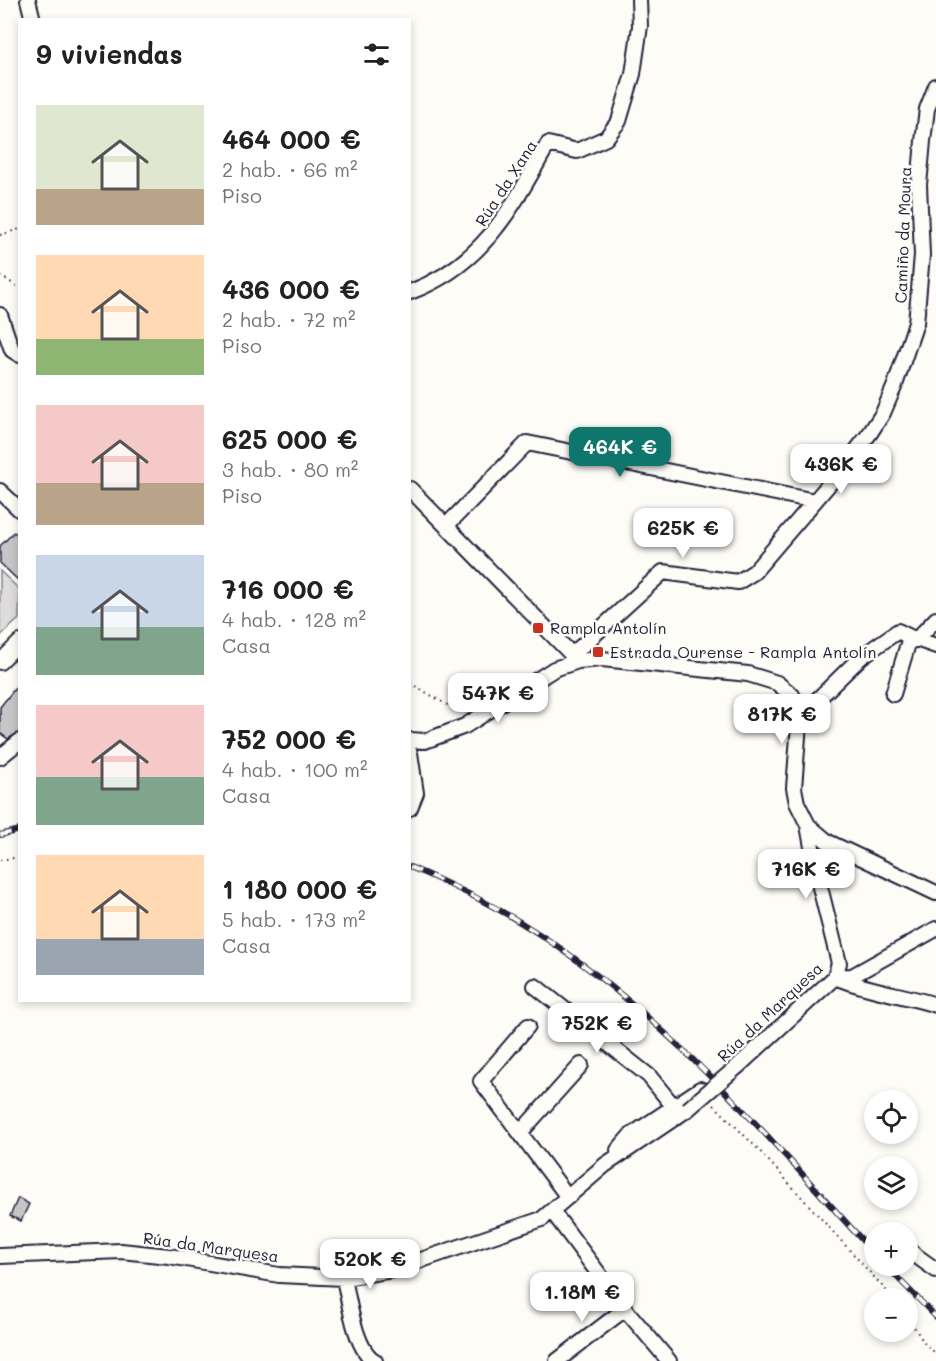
<!DOCTYPE html>
<html lang="es">
<meta charset="utf-8">
<style>
body{margin:0;font-family:Mali,sans-serif;background:#f6f6f6;color:#222;height:100vh;display:flex;flex-direction:column;font-size:22px;white-space:nowrap}
*{box-sizing:border-box;margin:0}
p{font-size:20px;color:#767676}
.icon{flex:none;width:33px;height:33px;fill:none;stroke:currentColor;stroke-width:2;stroke-linecap:round;stroke-linejoin:round}
.map{position:relative;flex:1;overflow:hidden}
.drawer{position:absolute;left:18px;top:18px;width:393px;height:984px;display:flex;flex-direction:column;background:#fff;border-radius:0px;box-shadow:0 3px 9px #0003}
.drawer>*{flex:none}
.tools{position:absolute;left:864px;top:1090px;display:grid;gap:12px}
.tools a{display:grid;place-items:center;width:54px;height:54px;border-radius:50%;background:#fff;box-shadow:0 3px 9px #0003;font-size:30px}
.price{position:absolute;translate:-50% -51px;padding:0 14px;border-radius:12px;background:#fff;color:#222;font-size:20px;line-height:39px;filter:drop-shadow(0 2px 3px #0008)}
.price::after{content:'';position:absolute;left:50%;top:36px;width:18px;height:14px;margin-left:-9px;background:inherit;clip-path:polygon(0 0,100% 0,50% 100%)}
.price.on{background:#0f766e;color:#fff}
ul{padding:0;list-style:none}
li{display:flex;align-items:center;gap:18px;height:150px;padding:0 18px}
li span{display:grid;place-items:center;flex:none;width:168px;height:120px;border-radius:0px;color:#555}
li>.icon{margin-inline-start:auto}
span .icon{width:72px;height:72px;fill:#fffc;stroke-width:1}
li b{font-size:26px}
h2{display:flex;justify-content:space-between;align-items:center;height:72px;padding:0 18px;font-size:26px}
.map>svg:first-child{display:block}
.green{fill:#dddcdb;stroke:#807f8b;stroke-width:1.5}
.building{fill:#c6c6c8;stroke:#22223b;stroke-width:1.5}
.lines{fill:none;stroke-linecap:round;stroke-linejoin:round}
.minor-casing{stroke:#22223b;stroke-width:18}
.path{stroke:#22223b;stroke-width:2;stroke-dasharray:1.5 4.5;stroke-linecap:butt}
.minor{stroke:#fdfcf7;stroke-width:14}
.rail-casing{stroke:#22223b;stroke-width:6}
.rail{stroke:#fdfcf7;stroke-width:4;stroke-dasharray:11;stroke-linecap:butt}
.minor-bridge-casing{stroke:#22223b;stroke-width:18;stroke-linecap:butt}
.minor-bridge{stroke:#fdfcf7;stroke-width:14}
.poi-dot{fill:#c8321e;stroke:#fdfcf7;stroke-width:2}
.labels{text-anchor:middle;stroke-width:5;stroke-linejoin:round;paint-order:stroke}
.street-label{font-size:16px;fill:#22223b;stroke:#fdfcf7}
.poi-label{font-size:16px;fill:#22223b;stroke:#fdfcf7;text-anchor:start}
</style>
<div class="map">
<svg width="936" height="1361" viewBox="0 0 936 1361">
<rect width="100%" height="100%" fill="#fdfcf7"/>
<filter id="ink" filterUnits="userSpaceOnUse"><feTurbulence type="fractalNoise" baseFrequency=".0167" numOctaves="2"/><feDisplacementMap in="SourceGraphic" scale="12" xChannelSelector="R" yChannelSelector="G"/><feConvolveMatrix kernelMatrix="1 2 1 2 8 2 1 2 1" color-interpolation-filters="sRGB"/></filter>
<g filter="url(#ink)">
<path class="green" d="M0,571l20,19 -1,29 -19,17z"/>
<path class="building" d="M14,532l6,5v45l-20,-19v-17z
M20,682v50l-12,7 -8,-6v-26z
M18,1198l11,6 -8,17 -11,-5z"/>
<g class="lines">
<g class="minor-casing">
<path id="minor" d="M28,0l5,20
M410,292c73,-27 102,-84 138,-148l29,7 29,-13 13,-17 14,-47 7,-48 -1,-26
M0,315l12,35 8,5
M410,489l168,172
M0,491l20,19
M446,526l81,-83 288,58
M910,637l26,9
M916,640l20,-21
M572,655l91,-83 75,10 16,-10 89,-104 27,-35 13,-20 12,-28 21,-62 6,-68 -3,-70 4,-44 4,-32 9,-23
M0,662l20,-20
M800,711l17,-11 44,-43 37,-26 12,6 -17,57
M410,740l15,1 40,-15 89,-57 24,-8 24,-2 146,15 29,9 15,12 8,16 -6,77 3,15 11,22 20,17 108,51
M410,753l6,40 -6,15
M0,757l20,-16
M835,977l17,-1 84,-47
M840,979c31,12 64,16 96,26
M535,986l114,90 25,31
M528,1026l-47,55 87,116
M737,1067l98,-90 4,-14 -22,-88 -9,-50
M520,1133l61,-68
M618,1150l12,-14 70,-47
M552,1211l73,98 44,52
M908,1250l28,20
M0,1256l121,-5 48,5 110,19 65,3 48,-8 150,-51 63,-54 83,-56
M344,1278c5,23 11,72 31,83
M557,1361l68,-52"/>
</g>
<path class="path" d="M0,235l20,-6
M0,276l20,12
M410,683l51,30
M0,860l20,-3
M714,1105l43,43 137,151
M908,1317l18,29 10,7"/>
<use href="#minor" class="minor"/>
<g class="rail-casing">
<path id="rail" d="M0,835l20,-5
M410,867c45,19 88,40 129,67 130,84 232,207 335,319
M886,1266l50,51"/>
</g>
<use href="#rail" class="rail"/>
<g class="minor-bridge-casing">
<path id="minor-bridge" d="M688,1109l49,-42"/>
</g>
<use href="#minor-bridge" class="minor-bridge"/>
</g>
</g>
<g class="poi-dot">
<rect x="532" y="622" width="12" height="12" rx="3"/>
<rect x="592" y="646" width="12" height="12" rx="3"/>
</g>
<g class="labels">
<g class="street-label">
<text transform="translate(506 183) rotate(-57)" y="6">Rúa da Xana</text>
<text transform="translate(903 235) rotate(-88)" y="6">Camiño da Moura</text>
<text transform="translate(770 1012) rotate(-43)" y="6">Rúa da Marquesa</text>
<text transform="translate(211 1247) rotate(8)" y="6">Rúa da Marquesa</text>
</g>
<g class="poi-label">
<text x="550" y="634">Rampla Antolín</text>
<text x="610" y="658">Estrada Ourense - Rampla Antolín</text>
</g>
</g>
</svg>
<div class="tools">
<a><svg class="icon" aria-label="locate" viewBox="0 0 24 24"><circle cx="12" cy="12" r="6"/><path d="M12 2v4M12 18v4M2 12h4M18 12h4"/></svg></a>
<a><svg class="icon" aria-label="layers" viewBox="0 0 24 24"><path d="M12 4l9 5-9 5-9-5zM3 14l9 5 9-5"/></svg></a>
<a>+</a>
<a>−</a>
</div>
<b class="price on" style="left:620px;top:478px">464K €</b>
<b class="price" style="left:841px;top:495px">436K €</b>
<b class="price" style="left:683px;top:559px">625K €</b>
<b class="price" style="left:498px;top:724px">547K €</b>
<b class="price" style="left:782px;top:745px">817K €</b>
<b class="price" style="left:806px;top:900px">716K €</b>
<b class="price" style="left:597px;top:1054px">752K €</b>
<b class="price" style="left:370px;top:1290px">520K €</b>
<b class="price" style="left:582px;top:1323px">1.18M €</b>
<section class="drawer">
<h2>9 viviendas<svg class="icon" aria-label="filters" viewBox="0 0 24 24"><path d="M4 7h16M4 17h16"/><circle cx="9" cy="7" r="2"/><circle cx="15" cy="17" r="2"/></svg></h2>
<ul>
<li><span style="background:linear-gradient(#dfe7d0 70%,#b9a48a 0)"><svg class="icon" aria-label="home" viewBox="0 0 24 24"><path d="M3 11l9-7 9 7M6 9v11h12V9"/></svg></span><div><b>464 000 €</b><p>2 hab. · 66 m²</p><p>Piso</p></div></li>
<li><span style="background:linear-gradient(#ffd9b3 70%,#8fb573 0)"><svg class="icon" aria-label="home" viewBox="0 0 24 24"><path d="M3 11l9-7 9 7M6 9v11h12V9"/></svg></span><div><b>436 000 €</b><p>2 hab. · 72 m²</p><p>Piso</p></div></li>
<li><span style="background:linear-gradient(#f6c9c9 65%,#b9a48a 0)"><svg class="icon" aria-label="home" viewBox="0 0 24 24"><path d="M3 11l9-7 9 7M6 9v11h12V9"/></svg></span><div><b>625 000 €</b><p>3 hab. · 80 m²</p><p>Piso</p></div></li>
<li><span style="background:linear-gradient(#c9d6e8 60%,#7fa58c 0)"><svg class="icon" aria-label="home" viewBox="0 0 24 24"><path d="M3 11l9-7 9 7M6 9v11h12V9"/></svg></span><div><b>716 000 €</b><p>4 hab. · 128 m²</p><p>Casa</p></div></li>
<li><span style="background:linear-gradient(#f6c9c9 60%,#7fa58c 0)"><svg class="icon" aria-label="home" viewBox="0 0 24 24"><path d="M3 11l9-7 9 7M6 9v11h12V9"/></svg></span><div><b>752 000 €</b><p>4 hab. · 100 m²</p><p>Casa</p></div></li>
<li><span style="background:linear-gradient(#ffd9b3 70%,#9aa5b1 0)"><svg class="icon" aria-label="home" viewBox="0 0 24 24"><path d="M3 11l9-7 9 7M6 9v11h12V9"/></svg></span><div><b>1 180 000 €</b><p>5 hab. · 173 m²</p><p>Casa</p></div></li>
</ul>
</section>
</div>
